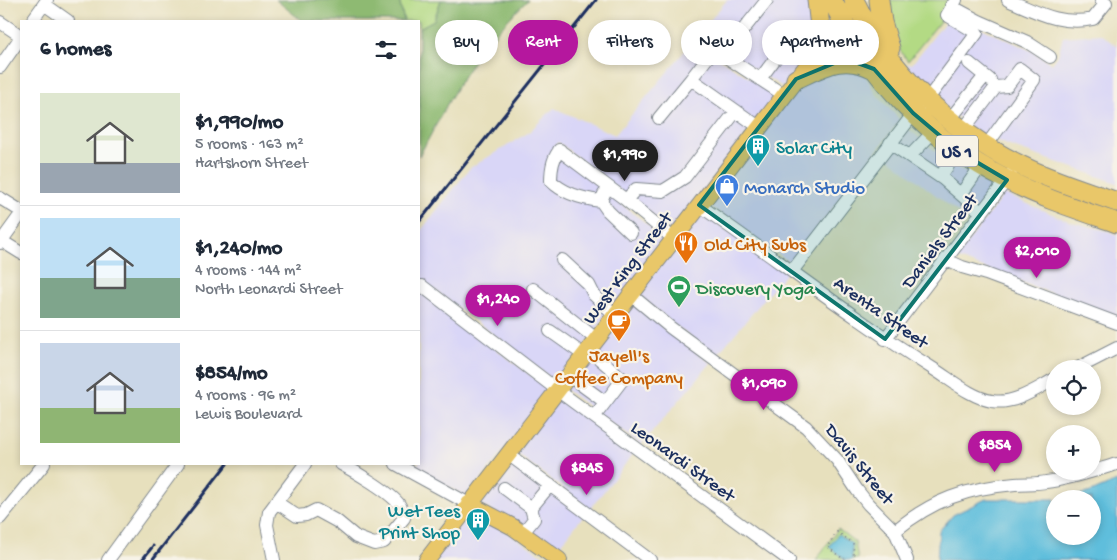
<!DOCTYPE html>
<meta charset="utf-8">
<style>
body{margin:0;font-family:"Gochi Hand",sans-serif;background:#f2f2f3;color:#1f2937;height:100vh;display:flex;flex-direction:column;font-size:19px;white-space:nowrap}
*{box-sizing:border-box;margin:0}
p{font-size:16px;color:#747a83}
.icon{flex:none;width:28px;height:28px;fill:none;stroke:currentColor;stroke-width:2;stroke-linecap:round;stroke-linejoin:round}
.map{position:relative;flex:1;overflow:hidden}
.sheet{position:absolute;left:20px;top:20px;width:400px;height:445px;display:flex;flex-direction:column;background:#fff;border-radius:0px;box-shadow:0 2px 8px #0003}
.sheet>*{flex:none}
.hud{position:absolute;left:435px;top:20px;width:475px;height:45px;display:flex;gap:10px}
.fabs{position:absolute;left:1046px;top:360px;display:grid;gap:10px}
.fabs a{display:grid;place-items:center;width:55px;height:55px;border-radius:50%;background:#fff;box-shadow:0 2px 8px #0003;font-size:25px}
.price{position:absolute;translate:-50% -42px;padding:0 11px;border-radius:18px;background:#b5179e;color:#fff;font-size:16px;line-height:32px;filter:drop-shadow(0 1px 2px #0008)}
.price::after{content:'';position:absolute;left:50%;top:30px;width:15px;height:11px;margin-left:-8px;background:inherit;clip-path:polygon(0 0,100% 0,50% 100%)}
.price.selected{background:#222;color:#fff}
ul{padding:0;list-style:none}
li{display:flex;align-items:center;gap:15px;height:125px;padding:0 20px}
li+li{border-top:1px solid #e0e1e3}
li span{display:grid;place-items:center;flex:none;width:140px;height:100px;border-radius:0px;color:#555}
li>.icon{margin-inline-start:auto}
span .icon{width:60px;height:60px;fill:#fffc;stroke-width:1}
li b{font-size:21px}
h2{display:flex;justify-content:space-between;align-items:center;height:60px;padding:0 20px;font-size:21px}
.tag{padding:0 18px;border-radius:22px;background:#fff;box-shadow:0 2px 8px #0003;font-size:18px;line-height:45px}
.tag.selected{background:#b5179e;color:#fff}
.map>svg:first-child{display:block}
.built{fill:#d9d6f7}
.green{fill:#b3da84;stroke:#678471}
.forest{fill:#8eba72;stroke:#547468}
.water{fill:#5ebedc;stroke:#3c769d}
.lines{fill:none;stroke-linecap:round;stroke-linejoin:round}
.minor-casing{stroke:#81888e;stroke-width:14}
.major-casing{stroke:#81888e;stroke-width:18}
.highway-casing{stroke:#81888e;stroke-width:21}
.path{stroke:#81888e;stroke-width:2;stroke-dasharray:1 4;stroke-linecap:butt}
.minor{stroke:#fff;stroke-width:12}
.major{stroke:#e9c769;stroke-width:16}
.highway{stroke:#e9c769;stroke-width:19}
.rail{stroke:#1b2f5e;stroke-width:3}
.marked{fill:#0f766e;fill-opacity:0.2;stroke:#0f766e;stroke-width:4;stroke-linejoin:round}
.labels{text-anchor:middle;stroke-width:4.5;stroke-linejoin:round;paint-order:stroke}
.shield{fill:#f7f3e8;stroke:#5d6a87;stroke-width:1}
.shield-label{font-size:18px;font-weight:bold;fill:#1b2f5e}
.culture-label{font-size:19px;fill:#0d838f;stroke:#f7f3e8;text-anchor:start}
.shop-label{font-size:19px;fill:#366cbe;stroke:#f7f3e8;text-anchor:start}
.street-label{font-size:19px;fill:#1b2f5e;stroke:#f7f3e8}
.food-label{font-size:19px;fill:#c56008;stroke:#f7f3e8;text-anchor:start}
.leisure-label{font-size:19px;fill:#27864d;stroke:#f7f3e8;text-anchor:start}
</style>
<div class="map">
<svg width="1117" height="560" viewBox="0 0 1117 560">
<rect width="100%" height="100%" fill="#f7f3e8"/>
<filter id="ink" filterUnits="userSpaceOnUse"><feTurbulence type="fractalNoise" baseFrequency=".02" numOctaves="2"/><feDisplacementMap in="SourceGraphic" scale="10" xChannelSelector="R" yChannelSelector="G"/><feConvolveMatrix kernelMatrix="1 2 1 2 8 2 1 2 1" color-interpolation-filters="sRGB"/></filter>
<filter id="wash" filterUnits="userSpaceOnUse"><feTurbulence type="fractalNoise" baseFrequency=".0096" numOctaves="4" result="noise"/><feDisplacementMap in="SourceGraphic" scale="20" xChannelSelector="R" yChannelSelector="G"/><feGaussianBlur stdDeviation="1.12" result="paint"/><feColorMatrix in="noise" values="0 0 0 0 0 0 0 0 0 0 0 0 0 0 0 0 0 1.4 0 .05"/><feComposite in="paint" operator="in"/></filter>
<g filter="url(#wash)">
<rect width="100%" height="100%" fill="#e7e0bd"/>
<path class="built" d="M727,0h84v50l-28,37 -82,-51 -5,8 80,51 -104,136 -114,-89 -6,8 114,89 -110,143 -136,-103 -1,1v-47l51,-65 58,-35 26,-25 61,27z
M950,14l84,38 18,12 6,-8 5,-19 37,-3 17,12v137l-107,-37 -35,-15 -50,-41 -18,-26h5l37,-47z
M831,69h30l15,25 24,26 -109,143 -84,-59 93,-121z
M908,129l46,37 40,22 -25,33 -82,-64z
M1004,194l67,28 37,9 9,4v82l-161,-59z
M701,212l86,60 -70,83 -44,-31 -35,-30z
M419,291l131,99 -83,107 -61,-33h13z
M632,302l36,30 43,31 -70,82 -76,-56z
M559,397l75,56 -44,56 -74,-56z
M510,461l73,55 -27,35 -78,-49z
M471,511l20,10 58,39h-115z"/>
<path class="green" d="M399,0h42l-7,20 -15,8v-7h-15z
M886,0h62l-3,7 1,7 -38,47 -9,-12z
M838,529l17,13 3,17 -42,1z"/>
<path class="forest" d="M276,0h123l5,21h-102z
M441,0h87c-26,24 -49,52 -68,82 -15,24 -27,50 -41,74v-128l15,-8z"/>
<path class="water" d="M1117,481v79h-180l2,-29 14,-16 33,-16h69v37h37v-37h-30l29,-7z
M838,534l14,10v16h-6l-17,-13z"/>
</g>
<g filter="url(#ink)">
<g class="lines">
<g class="minor-casing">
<path id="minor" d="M1008,0c29,12 53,26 85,19l13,-16 -5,-3
M44,4l24,17
M951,6l28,15 48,21 23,15
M32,21l15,-21
M0,22l21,14
M723,55l44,-55
M969,63l21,17
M0,67l21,-30
M691,79l23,-30 70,46
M760,79l27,-36 24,16
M927,100l50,-67 -30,-18 9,-15
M659,118l32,-39 68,48
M950,119l35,-43
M963,130l33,-43 11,-1 13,-17 14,11 -48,66
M890,143l53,36 39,34
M559,150l67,50 47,38
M560,150c-8,8 -9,21 -9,31 13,13 33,18 50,20
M910,156l23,-24
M940,177l18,-26
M604,194l-3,7 7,10 23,22
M961,194l20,-28
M0,198l21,13
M626,200l10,-11 27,2 22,-14 51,-66
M699,205c78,54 153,113 233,163 18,11 40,30 60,33 22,4 44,-12 63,-22
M0,240l21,13
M0,243l21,-29
M562,260l27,25 5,10 21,20
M947,260l15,7 24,7 131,49
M793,270l125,-162
M422,286l142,109 225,165
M533,289l63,50
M630,294l41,34 135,99 31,33 20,30 11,14 27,27 12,29
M550,331l34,24
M885,339l126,-165
M588,349l35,30 -29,38
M1076,369l41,-21
M568,375l37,27
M508,454l142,106
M396,464l73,40
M504,488l27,20
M276,502l21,14 9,-1 10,-5 22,12 18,15 18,7 10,-2 20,-24c-1,-6 -2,-10 -6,-15 -10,-12 -42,-31 -57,-39
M0,518l44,-54
M895,531c37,-31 72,-43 120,-47 10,-1 21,0 31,-2 25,-3 47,-11 71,-18
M522,534l12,-15 -3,-11 19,-23
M108,560l70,-96
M274,560l-7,-35 2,-13 36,-48"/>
</g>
<g class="major-casing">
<path id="major" d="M469,504l44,23 46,33
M427,560l423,-550"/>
</g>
<g class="highway-casing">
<path id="highway" d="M832,0c38,78 98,141 175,180 35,18 73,30 110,43
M854,0c34,71 94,129 164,164 31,16 66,26 99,38
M879,0l3,22 8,26
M816,53l4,-26 -3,-27
M796,79c28,-13 48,-26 78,-10"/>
</g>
<path class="path" d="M845,560l-18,-13 10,-15 16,11 1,17"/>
<use href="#minor" class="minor"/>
<use href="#major" class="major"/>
<use href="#highway" class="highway"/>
<path class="rail" d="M419,222l177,-222
M142,560l11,-14
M152,560l75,-96"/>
</g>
</g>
<path class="marked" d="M837,62h18l19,7 39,44 45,38 49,29 -122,159 -186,-134 97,-126z"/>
<defs>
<g id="building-pin" transform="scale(1.25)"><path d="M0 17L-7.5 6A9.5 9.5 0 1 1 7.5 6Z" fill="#0f9aa8" stroke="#f7f3e8"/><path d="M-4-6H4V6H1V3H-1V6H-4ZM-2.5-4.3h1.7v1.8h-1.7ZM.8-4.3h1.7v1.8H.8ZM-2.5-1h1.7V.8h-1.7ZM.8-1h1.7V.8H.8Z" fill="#fff"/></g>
<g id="shop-pin" transform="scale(1.25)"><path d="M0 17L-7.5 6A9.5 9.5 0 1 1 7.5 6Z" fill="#3f7fe0" stroke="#f7f3e8"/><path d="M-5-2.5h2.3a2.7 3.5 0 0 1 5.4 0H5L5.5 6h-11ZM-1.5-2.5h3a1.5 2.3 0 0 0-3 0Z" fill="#fff"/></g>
<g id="restaurant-pin" transform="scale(1.25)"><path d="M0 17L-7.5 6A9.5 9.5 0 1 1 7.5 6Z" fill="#e8710a" stroke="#f7f3e8"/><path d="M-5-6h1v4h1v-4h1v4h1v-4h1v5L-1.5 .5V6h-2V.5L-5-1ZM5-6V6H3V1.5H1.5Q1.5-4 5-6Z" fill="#fff"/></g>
<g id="stadium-pin" transform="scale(1.25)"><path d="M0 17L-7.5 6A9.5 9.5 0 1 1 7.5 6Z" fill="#2e9e5b" stroke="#f7f3e8"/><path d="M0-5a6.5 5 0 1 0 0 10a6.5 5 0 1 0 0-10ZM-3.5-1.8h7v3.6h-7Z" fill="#fff"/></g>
<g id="cafe-pin" transform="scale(1.25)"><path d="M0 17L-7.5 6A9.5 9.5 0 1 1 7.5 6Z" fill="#e8710a" stroke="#f7f3e8"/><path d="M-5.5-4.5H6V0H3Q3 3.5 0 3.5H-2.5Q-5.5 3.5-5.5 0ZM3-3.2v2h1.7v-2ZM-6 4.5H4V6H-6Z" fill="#fff"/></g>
</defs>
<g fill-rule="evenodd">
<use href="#building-pin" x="758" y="146"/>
<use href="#shop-pin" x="727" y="186"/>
<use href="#restaurant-pin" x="686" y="243"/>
<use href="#stadium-pin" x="679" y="287"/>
<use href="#cafe-pin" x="619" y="321"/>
<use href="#building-pin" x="478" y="520"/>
</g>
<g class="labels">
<rect class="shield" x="936" y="135.5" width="42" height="31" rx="4"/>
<g class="shield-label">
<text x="957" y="157">US 1</text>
</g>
<g class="culture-label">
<text x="776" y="153">Solar City</text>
<text x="460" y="516" text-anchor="end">Wet Tees<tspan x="460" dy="22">Print Shop</tspan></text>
</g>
<g class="shop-label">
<text x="744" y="193">Monarch Studio</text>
</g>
<g class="street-label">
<text transform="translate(938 240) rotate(-53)" y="7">Daniels Street</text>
<text transform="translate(626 267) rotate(-53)" y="7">West King Street</text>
<text transform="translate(882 311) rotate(35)" y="7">Arenta Street</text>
<text transform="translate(684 460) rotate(36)" y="7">Leonardi Street</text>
<text transform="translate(861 463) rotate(51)" y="7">Davis Street</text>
</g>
<g class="food-label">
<text x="704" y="250">Old City Subs</text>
<text x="619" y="361" text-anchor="middle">Jayell's<tspan x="619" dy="22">Coffee Company</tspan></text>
</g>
<g class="leisure-label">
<text x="696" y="294">Discovery Yoga</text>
</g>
</g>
</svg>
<div class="fabs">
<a><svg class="icon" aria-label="locate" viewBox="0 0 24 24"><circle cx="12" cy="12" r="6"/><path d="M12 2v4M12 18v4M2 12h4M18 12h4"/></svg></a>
<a>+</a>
<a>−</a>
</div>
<b class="price selected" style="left:625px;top:182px">$1,990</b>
<b class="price" style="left:1037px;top:279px">$2,010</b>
<b class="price" style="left:498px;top:327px">$1,240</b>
<b class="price" style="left:764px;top:411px">$1,090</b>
<b class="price" style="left:995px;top:473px">$854</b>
<b class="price" style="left:587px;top:496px">$845</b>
<div class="hud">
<a class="tag">Buy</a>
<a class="tag selected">Rent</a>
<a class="tag">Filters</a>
<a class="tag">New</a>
<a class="tag">Apartment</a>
</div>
<section class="sheet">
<h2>6 homes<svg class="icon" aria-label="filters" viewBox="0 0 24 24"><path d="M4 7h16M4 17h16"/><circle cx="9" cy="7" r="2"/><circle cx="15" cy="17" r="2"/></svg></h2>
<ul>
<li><span style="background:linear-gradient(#dfe7d0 70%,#9aa5b1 0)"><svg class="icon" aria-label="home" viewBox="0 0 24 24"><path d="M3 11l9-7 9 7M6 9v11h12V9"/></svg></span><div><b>$1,990/mo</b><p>5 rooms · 163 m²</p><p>Hartshorn Street</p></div></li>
<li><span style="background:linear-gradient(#bfe0f5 60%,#7fa58c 0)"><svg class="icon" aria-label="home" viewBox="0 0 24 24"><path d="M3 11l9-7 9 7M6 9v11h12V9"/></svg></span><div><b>$1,240/mo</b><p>4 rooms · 144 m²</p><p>North Leonardi Street</p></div></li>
<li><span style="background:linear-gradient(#c9d6e8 65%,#8fb573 0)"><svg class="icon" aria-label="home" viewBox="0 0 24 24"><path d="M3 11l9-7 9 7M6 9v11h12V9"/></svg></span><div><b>$854/mo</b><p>4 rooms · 96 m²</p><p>Lewis Boulevard</p></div></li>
</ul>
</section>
</div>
